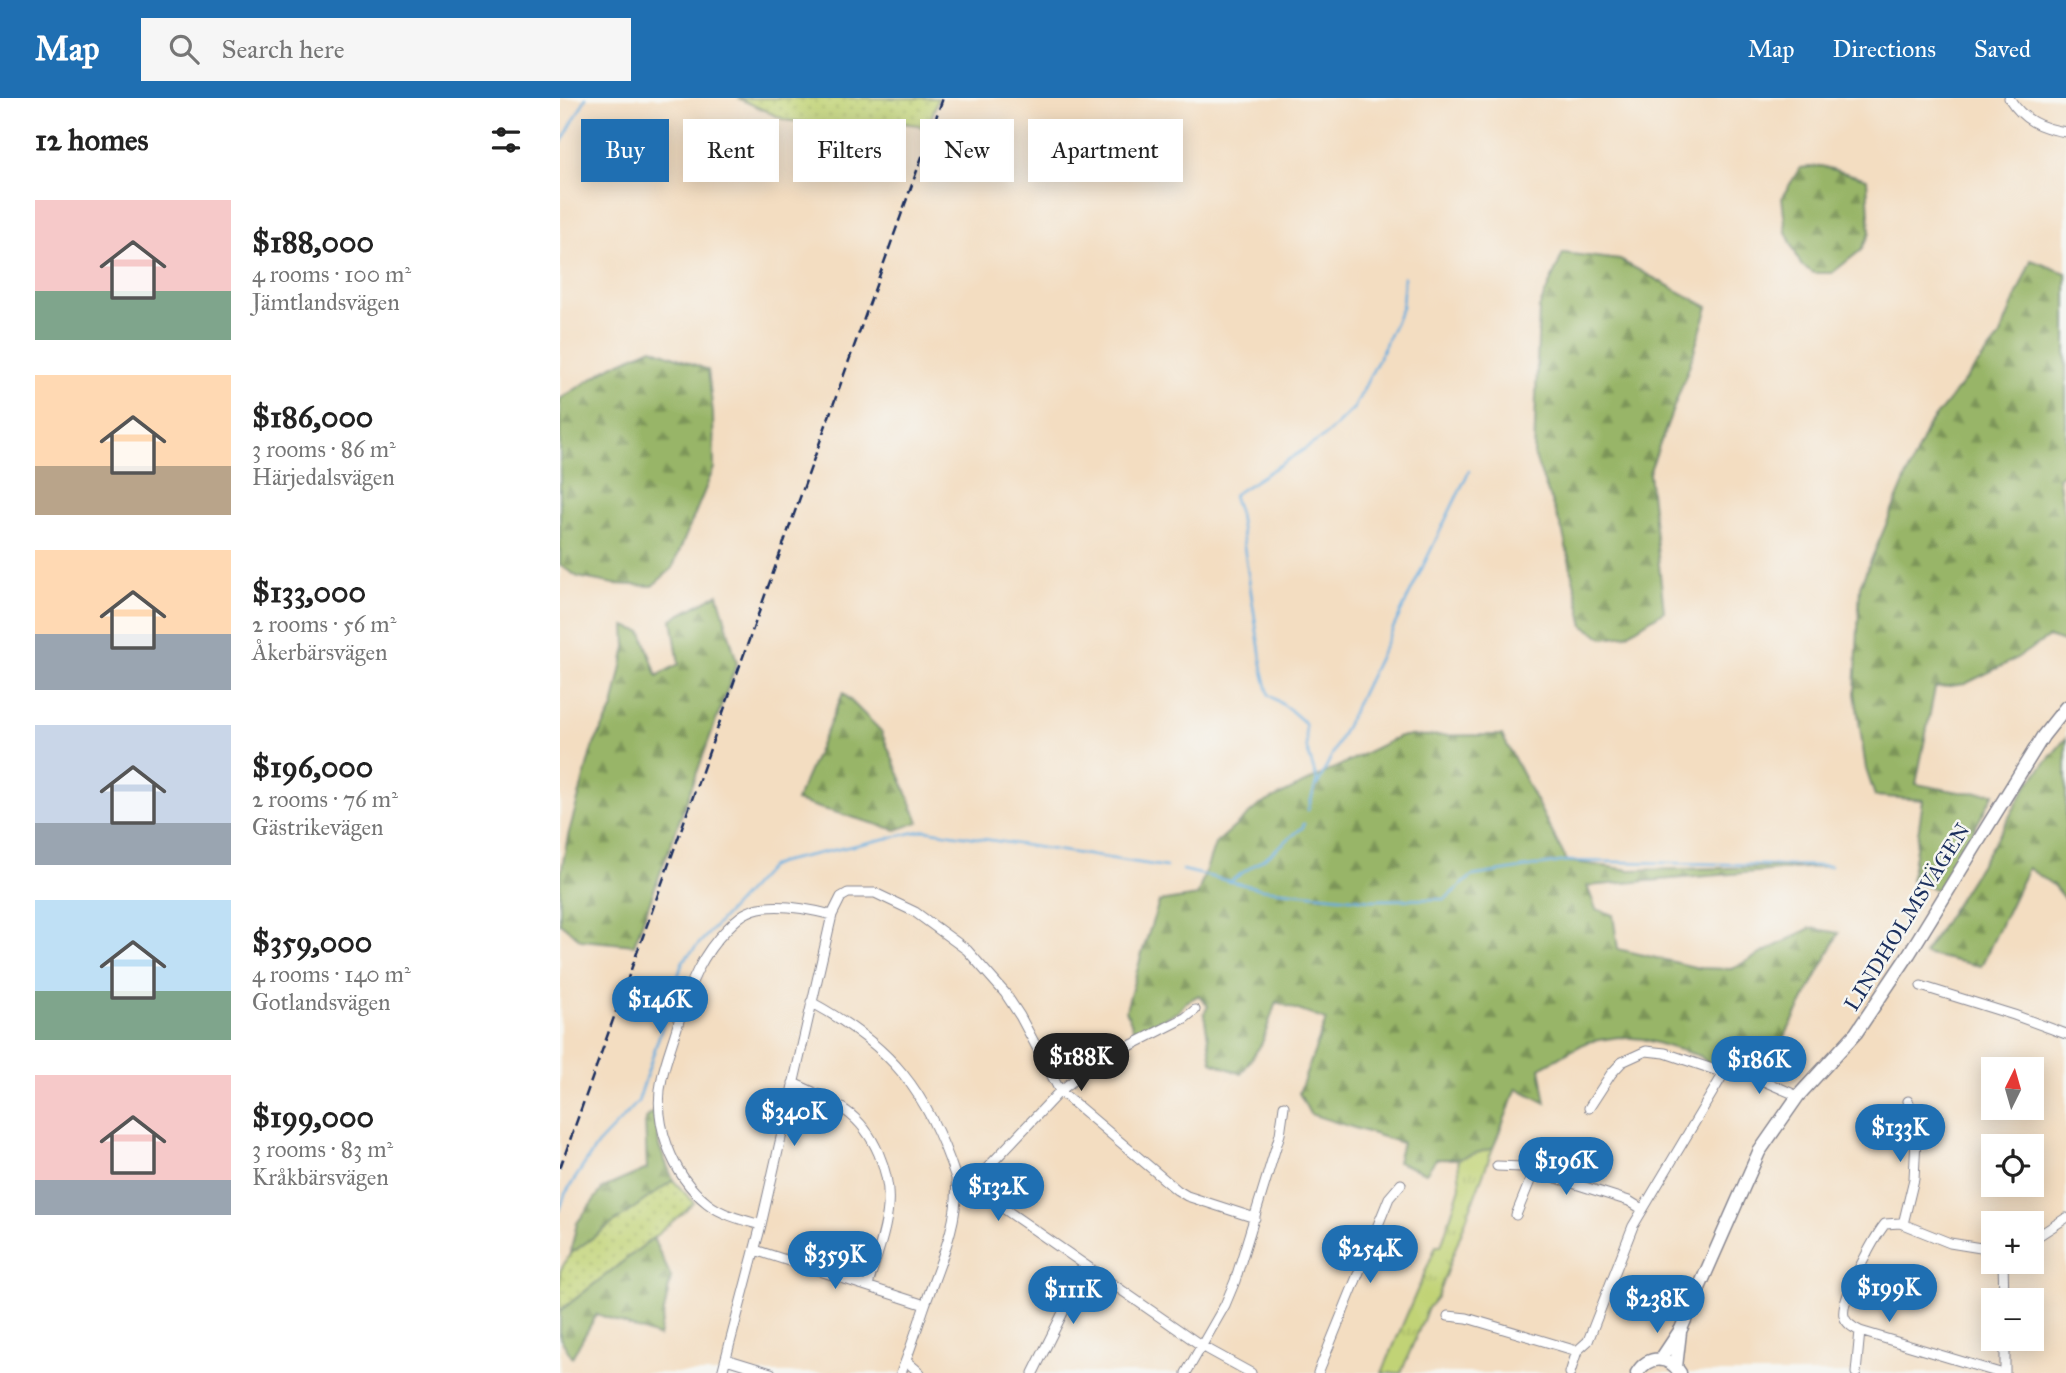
<!DOCTYPE html>
<meta charset="utf-8">
<style>
body{margin:0;font-family:"IM FELL Great Primer",serif;background:#f6f6f6;color:#222;height:100vh;display:flex;flex-direction:column;font-size:26px;white-space:nowrap}
*{box-sizing:border-box;margin:0}
p{font-size:23px;color:#767676}
.icon{flex:none;width:38px;height:38px;fill:none;stroke:currentColor;stroke-width:2;stroke-linecap:round;stroke-linejoin:round}
.map{position:relative;flex:1;overflow:hidden}
.panel{display:flex;flex-direction:column;background:#fff;width:560px}
.panel>*{flex:none}
.banner{position:absolute;left:21px;top:21px;width:665px;height:63px;display:flex;gap:14px}
.needle{width:46px;rotate:5deg}
.tools{position:absolute;left:1421px;top:959px;display:grid;gap:14px}
.tools a{display:grid;place-items:center;width:63px;height:63px;border-radius:0px;background:#fff;box-shadow:0 4px 18px #0003;font-size:35px}
.price{position:absolute;translate:-50% -60px;padding:0 16px;border-radius:24px;background:#1f6fb2;color:#fff;font-size:23px;line-height:46px;filter:drop-shadow(0 2px 4px #0008)}
.price::after{content:'';position:absolute;left:50%;top:42px;width:21px;height:16px;margin-left:-10px;background:inherit;clip-path:polygon(0 0,100% 0,50% 100%)}
.price.active{background:#222;color:#fff}
ul{padding:0;list-style:none}
li{display:flex;align-items:center;gap:21px;height:175px;padding:0 35px}
li span{display:grid;place-items:center;flex:none;width:196px;height:140px;border-radius:0px;color:#555}
li>.icon{margin-inline-start:auto}
span .icon{width:84px;height:84px;fill:#fffc;stroke-width:1}
li b{font-size:30px}
h2{display:flex;justify-content:space-between;align-items:center;height:84px;padding:0 35px;font-size:30px}
.pill{padding:0 24px;border-radius:0px;background:#fff;box-shadow:0 4px 18px #0003;font-size:24px;line-height:63px}
.pill.active{background:#1f6fb2;color:#fff}
header{display:flex;align-items:center;gap:42px;box-sizing:border-box;height:98px;padding:0 35px;background:#1f6fb2;color:#fff}
header strong{font-size:33px}
nav{display:flex;gap:38px;margin-inline-start:auto;font-size:24px}
.search{width:490px;height:63px;background:#f6f6f6;display:flex;align-items:center;gap:18px;box-sizing:border-box;padding:0 24px;border-radius:0px;color:#767676;font-size:26px}
main{display:flex;flex:1;min-height:0}
.map>svg:first-child{display:block}
.grass{fill:url(#grass-dots);stroke:#6e816a;stroke-width:2}
.forest{fill:url(#forest-firs);stroke:#5a7262;stroke-width:2}
.park{fill:url(#park-tufts);stroke:#6e816a;stroke-width:2}
.lines{fill:none;stroke-linecap:round;stroke-linejoin:round}
.stream{stroke:#68adde;stroke-width:2.5}
.minor-casing{stroke:#878690;stroke-width:11}
.secondary-casing{stroke:#878690;stroke-width:15}
.minor{stroke:#fff;stroke-width:9}
.secondary{stroke:#fff;stroke-width:12}
.rail{stroke:#1b2f5e;stroke-width:2.5;stroke-dasharray:10 5;stroke-linecap:butt}
.labels{text-anchor:middle;stroke-width:5;stroke-linejoin:round;paint-order:stroke}
.street-label{font-size:21px;fill:#1b2f5e;stroke:#f6f6f2}
</style>
<header>
<strong>Map</strong>
<div class="search"><svg class="icon" aria-label="search" viewBox="0 0 24 24"><circle cx="10" cy="10" r="6"/><path d="M15 15l6 6"/></svg>Search here</div>
<nav><a>Map</a><a>Directions</a><a>Saved</a></nav>
</header>
<main>
<section class="panel">
<h2>12 homes<svg class="icon" aria-label="filters" viewBox="0 0 24 24"><path d="M4 7h16M4 17h16"/><circle cx="9" cy="7" r="2"/><circle cx="15" cy="17" r="2"/></svg></h2>
<ul>
<li><span style="background:linear-gradient(#f6c9c9 65%,#7fa58c 0)"><svg class="icon" aria-label="home" viewBox="0 0 24 24"><path d="M3 11l9-7 9 7M6 9v11h12V9"/></svg></span><div><b>$188,000</b><p>4 rooms · 100 m²</p><p>Jämtlandsvägen</p></div></li>
<li><span style="background:linear-gradient(#ffd9b3 65%,#b9a48a 0)"><svg class="icon" aria-label="home" viewBox="0 0 24 24"><path d="M3 11l9-7 9 7M6 9v11h12V9"/></svg></span><div><b>$186,000</b><p>3 rooms · 86 m²</p><p>Härjedalsvägen</p></div></li>
<li><span style="background:linear-gradient(#ffd9b3 60%,#9aa5b1 0)"><svg class="icon" aria-label="home" viewBox="0 0 24 24"><path d="M3 11l9-7 9 7M6 9v11h12V9"/></svg></span><div><b>$133,000</b><p>2 rooms · 56 m²</p><p>Åkerbärsvägen</p></div></li>
<li><span style="background:linear-gradient(#c9d6e8 70%,#9aa5b1 0)"><svg class="icon" aria-label="home" viewBox="0 0 24 24"><path d="M3 11l9-7 9 7M6 9v11h12V9"/></svg></span><div><b>$196,000</b><p>2 rooms · 76 m²</p><p>Gästrikevägen</p></div></li>
<li><span style="background:linear-gradient(#bfe0f5 65%,#7fa58c 0)"><svg class="icon" aria-label="home" viewBox="0 0 24 24"><path d="M3 11l9-7 9 7M6 9v11h12V9"/></svg></span><div><b>$359,000</b><p>4 rooms · 140 m²</p><p>Gotlandsvägen</p></div></li>
<li><span style="background:linear-gradient(#f6c9c9 75%,#9aa5b1 0)"><svg class="icon" aria-label="home" viewBox="0 0 24 24"><path d="M3 11l9-7 9 7M6 9v11h12V9"/></svg></span><div><b>$199,000</b><p>3 rooms · 83 m²</p><p>Kråkbärsvägen</p></div></li>
</ul>
</section>
<div class="map">
<svg width="1506" height="1275" viewBox="0 0 1506 1275">
<defs>
<pattern id="grass-dots" width="8" height="8" patternUnits="userSpaceOnUse" patternTransform="scale(1.75)"><rect width="8" height="8" fill="#c1d376"/><path d="M2 2h.1M6 6h.1" fill="none" stroke="#a5b568" stroke-width="1.8" stroke-linecap="round"/></pattern>
<pattern id="forest-firs" width="22" height="20" patternUnits="userSpaceOnUse" patternTransform="scale(1.75)"><rect width="22" height="20" fill="#98b567"/><path d="M5 1l3.5 6h-7zM16 11l3.5 6h-7z" fill="#7b9458"/></pattern>
<pattern id="park-tufts" width="24" height="20" patternUnits="userSpaceOnUse" patternTransform="scale(1.75)"><rect width="24" height="20" fill="#c1d376"/><path d="M3 7l-1-3M5 7V3M7 7l1-3M15 17l-1-3M17 17v-4M19 17l1-3" fill="none" stroke="#a5b568"/></pattern>
</defs>
<rect width="100%" height="100%" fill="#f6f6f2"/>
<filter id="ink" filterUnits="userSpaceOnUse"><feTurbulence type="fractalNoise" baseFrequency=".0143" numOctaves="2"/><feDisplacementMap in="SourceGraphic" scale="14" xChannelSelector="R" yChannelSelector="G"/><feConvolveMatrix kernelMatrix="1 2 1 2 8 2 1 2 1" color-interpolation-filters="sRGB"/></filter>
<filter id="wash" filterUnits="userSpaceOnUse"><feTurbulence type="fractalNoise" baseFrequency=".00686" numOctaves="4" result="noise"/><feDisplacementMap in="SourceGraphic" scale="28" xChannelSelector="R" yChannelSelector="G"/><feGaussianBlur stdDeviation="1.57" result="paint"/><feColorMatrix in="noise" values="0 0 0 0 0 0 0 0 0 0 0 0 0 0 0 0 0 1.4 0 .05"/><feComposite in="paint" operator="in"/></filter>
<g filter="url(#wash)">
<rect width="100%" height="100%" fill="#f3ddc1"/>
<path class="grass" d="M178,0h200l-11,33 -9,-6 -32,-4 -58,5 -43,-6z
M113,1082l21,23 -41,35 -93,73v-40l10,-17z"/>
<path class="forest" d="M1261,68l46,13 3,54 -9,17 -29,23h-18l-13,-8 -15,-33 -4,-35 18,-29z
M1003,155l57,7 88,47 -19,60 -40,106 15,138 -38,24 -22,3 -20,-12 -21,-93 -29,-78 5,-147z
M1471,162l35,13v198l-8,6 8,46v120l-17,-6 -37,24 -47,23 -30,4 -19,96 43,8 35,1 -53,98 -30,-10 12,-81 -48,-4 -9,-27 -11,-76 5,-107 68,-160 71,-88z
M92,250l56,22 5,43 1,55 -42,101 -20,17 -38,-2 -36,-7 -18,-12v-166l52,-33z
M158,496l19,69 -103,282 -53,-5 -21,-17v-45l8,-42 24,-88 21,-40 13,-61 -1,-21 17,6 15,44 22,-12 -7,-45z
M283,595l38,38 38,91 -23,8 -100,-29z
M942,637l65,126 63,9 200,-4 -243,20 9,23 17,6 5,34 81,19 33,1 78,-41 29,5 -75,143 -35,-11 -3,2 -12,2 -14,-13 -57,-17 -24,-2 -32,5 -47,26 6,35 -29,-15 -24,60 -35,11h-22l-10,14 -29,-11 5,-19 -92,-29 -11,-21 27,-73 -50,-18 -14,41 -21,31 -29,-12 -8,-48 4,-8 -9,-11 -13,7 -8,10 -44,19 -8,-21 16,-57 17,-51 38,-6 18,-52 43,-38 142,-70z
M1506,640v163l-13,-16 -25,-17 -47,98 -57,-12 78,-124 25,-45z
M96,1011l3,37 14,34 -103,74 7,-31 26,-35 44,-19 -2,-50z
M93,1140l18,39 -12,60 -62,-23 -25,43 -12,-19v-27z"/>
<path class="park" d="M933,1050l-56,149 -9,11 -27,65h-19l54,-127h5l19,-59 -2,-28z"/>
<g class="lines">
<path class="stream" d="M0,47l26,-47
M757,688l152,-315
M748,712l9,-30 -10,-31 -2,-26 -16,-14 -20,-14 -6,-24 -24,-157 -6,-19 92,-59 29,-28 26,-52 22,-49 2,-30
M623,772l79,19 109,11 74,-1 27,-23 95,-15 263,5
M669,784l40,-27 34,-28 1,-3
M0,1112l5,-16 32,-49 41,-43 45,-141 87,-94 14,-6 141,-31 241,37"/>
</g>
</g>
<g filter="url(#ink)">
<g class="lines">
<g class="minor-casing">
<path id="minor" d="M1449,0c14,22 31,30 57,34
M1361,888l93,29 52,19
M251,904c81,44 116,89 145,176l16,6 31,24 199,138 49,27
M233,985c18,8 37,16 53,28 28,20 45,61 42,96 -2,26 -13,53 -20,78
M1029,1010l22,-34 11,-12 24,-11 19,2 59,20 19,-1 55,24
M937,1068l25,1 107,34 13,8
M412,1086l88,-93 36,-28 89,-45 10,-8
M956,1117l18,-44
M1343,1126l11,-45 2,-41v-19l-8,-18
M201,1127c-18,-5 -39,-10 -54,-22 -35,-28 -55,-81 -45,-125 4,-20 13,-41 18,-61 10,-34 22,-63 47,-88 6,-6 13,-14 21,-17 22,-11 61,-3 84,3
M1472,1142l34,-22
M195,1152l170,55
M1433,1152l-43,-7 -50,-20 -15,1c-11,14 -45,76 -41,92 2,8 10,12 16,15l140,42
M1443,1164l1,38
M888,1218l19,2 110,33 11,-10 45,-115 91,-153
M1445,1241v34
M166,1261l45,14
M346,1263l14,12
M162,1275l39,-148 71,-310 9,-18 7,-4h27l40,19 52,38 38,43 15,23 40,75 117,99 10,6 68,22
M341,1275c9,-22 16,-45 24,-68 14,-40 35,-84 31,-127
M473,1275l53,-107
M626,1275l39,-68 10,-24 45,-147 4,-28
M758,1275l71,-175 12,-14
M1010,1275l7,-22
M1296,1275l4,-42"/>
</g>
<g class="secondary-casing">
<path id="secondary" d="M1101,1261l20,-30 78,-177 39,-56 58,-63 53,-79 134,-218 23,-29
M1116,1269l4,-35
M1077,1275c11,-18 32,-18 43,0"/>
</g>
<use href="#minor" class="minor"/>
<use href="#secondary" class="secondary"/>
<path class="rail" d="M0,1070l383,-1070"/>
</g>
</g>
<g class="labels">
<g class="street-label">
<text transform="translate(1347 819) rotate(-58)" y="7">LINDHOLMSVÄGEN</text>
</g>
</g>
</svg>
<div class="tools">
<a><svg class="needle" viewBox="-14 -14 28 28"><path d="M0-13l5 13h-10z" fill="#e53935"/><path d="M0 13l5-13h-10z" fill="#767676"/></svg></a>
<a><svg class="icon" aria-label="locate" viewBox="0 0 24 24"><circle cx="12" cy="12" r="6"/><path d="M12 2v4M12 18v4M2 12h4M18 12h4"/></svg></a>
<a>+</a>
<a>−</a>
</div>
<b class="price" style="left:100px;top:938px">$146K</b>
<b class="price active" style="left:521px;top:995px">$188K</b>
<b class="price" style="left:1199px;top:998px">$186K</b>
<b class="price" style="left:234px;top:1050px">$340K</b>
<b class="price" style="left:1340px;top:1066px">$133K</b>
<b class="price" style="left:1006px;top:1099px">$196K</b>
<b class="price" style="left:438px;top:1125px">$132K</b>
<b class="price" style="left:810px;top:1187px">$254K</b>
<b class="price" style="left:275px;top:1193px">$359K</b>
<b class="price" style="left:1329px;top:1226px">$199K</b>
<b class="price" style="left:513px;top:1228px">$111K</b>
<b class="price" style="left:1097px;top:1237px">$238K</b>
<div class="banner">
<a class="pill active">Buy</a>
<a class="pill">Rent</a>
<a class="pill">Filters</a>
<a class="pill">New</a>
<a class="pill">Apartment</a>
</div>
</div>
</main>
